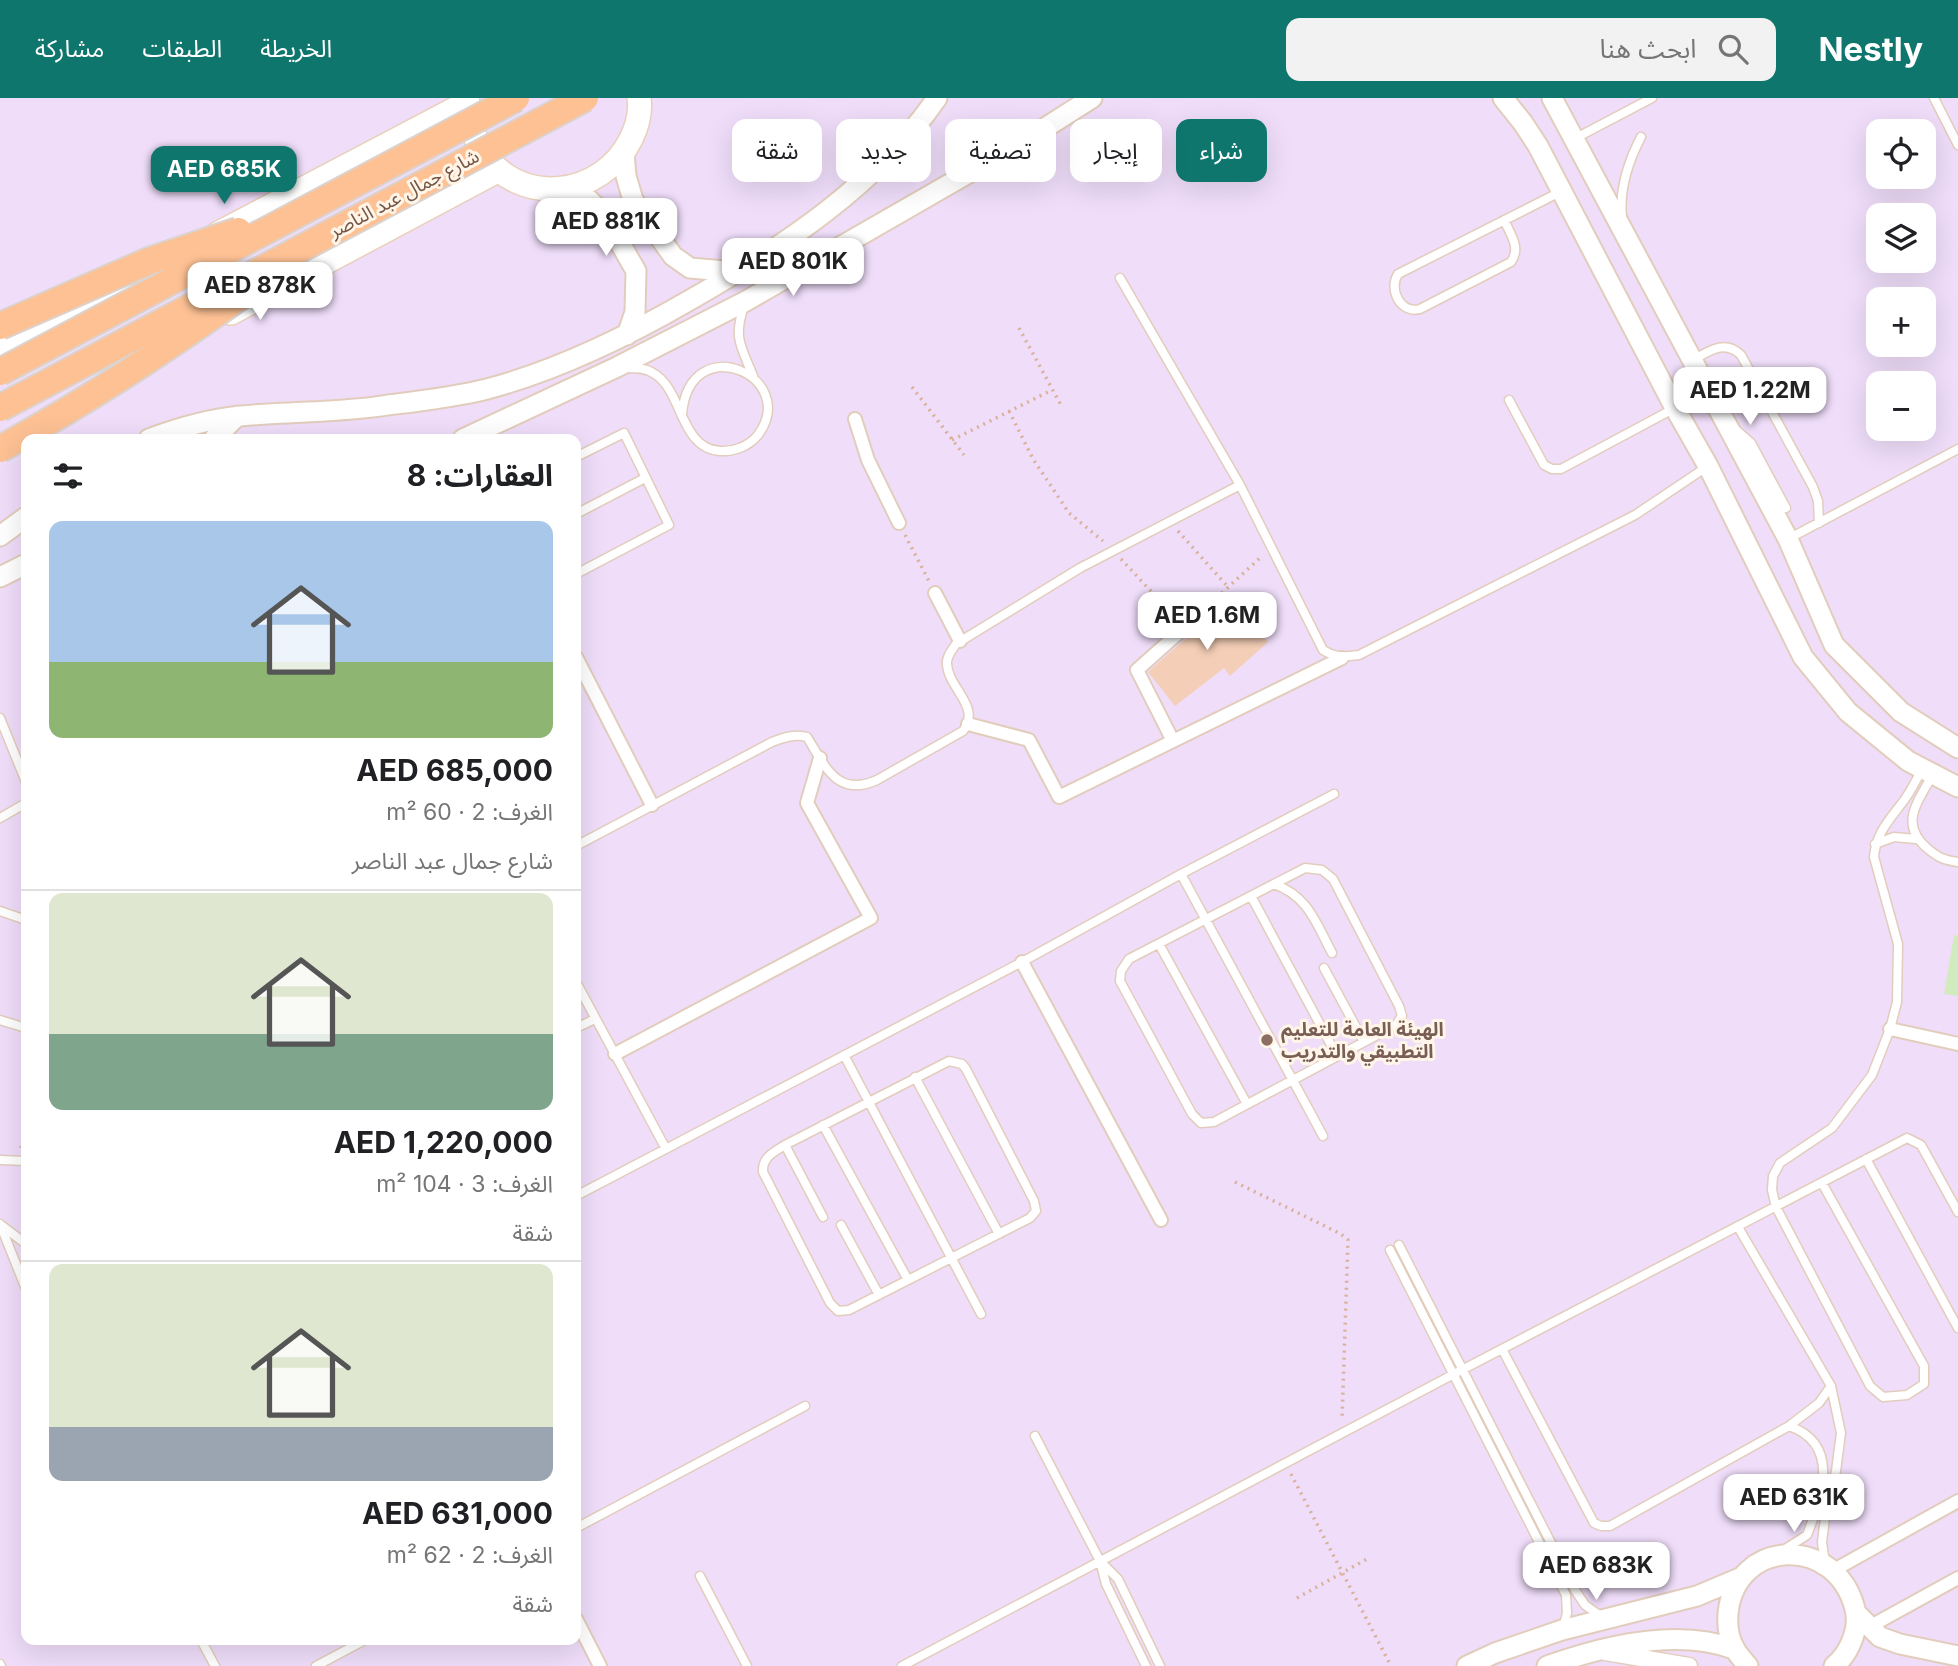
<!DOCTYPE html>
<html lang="ar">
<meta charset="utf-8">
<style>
body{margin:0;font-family:Inter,"Noto Sans Arabic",sans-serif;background:#f2f2f2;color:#202124;direction:rtl;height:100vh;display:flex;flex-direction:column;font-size:26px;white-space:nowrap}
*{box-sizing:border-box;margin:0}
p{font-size:23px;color:#757577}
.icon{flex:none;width:38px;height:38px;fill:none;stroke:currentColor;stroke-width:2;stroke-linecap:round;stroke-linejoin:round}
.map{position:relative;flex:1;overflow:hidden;direction:ltr}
.panel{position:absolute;left:21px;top:336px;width:560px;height:1211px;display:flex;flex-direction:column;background:#fff;border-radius:14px;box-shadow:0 7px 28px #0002;direction:rtl}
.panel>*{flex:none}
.banner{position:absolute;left:602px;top:21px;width:665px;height:63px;direction:rtl;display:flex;gap:14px}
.buttons{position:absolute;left:1866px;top:21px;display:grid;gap:14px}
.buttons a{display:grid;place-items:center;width:70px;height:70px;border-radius:14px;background:#fff;box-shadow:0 7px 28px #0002;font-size:35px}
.price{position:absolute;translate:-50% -60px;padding:0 16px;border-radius:14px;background:#fff;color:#222;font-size:23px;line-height:46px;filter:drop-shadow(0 2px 4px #0008)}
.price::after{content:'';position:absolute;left:50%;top:42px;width:21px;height:16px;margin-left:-10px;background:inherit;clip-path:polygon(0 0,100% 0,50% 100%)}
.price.selected{background:#0f766e;color:#fff}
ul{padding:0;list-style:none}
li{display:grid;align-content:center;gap:14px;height:371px;padding:0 28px}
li+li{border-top:2px solid #e0e0e0}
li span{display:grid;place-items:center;height:217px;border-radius:14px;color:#555}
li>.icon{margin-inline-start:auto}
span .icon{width:126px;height:126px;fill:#fffc;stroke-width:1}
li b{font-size:30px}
h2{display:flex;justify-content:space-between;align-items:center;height:84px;padding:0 28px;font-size:30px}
.tag{padding:0 24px;border-radius:14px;background:#fff;box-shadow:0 7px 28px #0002;font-size:24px;line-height:63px}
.tag.selected{background:#0f766e;color:#fff}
header{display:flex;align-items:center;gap:42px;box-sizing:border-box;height:98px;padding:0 35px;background:#0f766e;color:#fff}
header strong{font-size:33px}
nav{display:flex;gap:38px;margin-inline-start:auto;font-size:24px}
.search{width:490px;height:63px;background:#f2f2f2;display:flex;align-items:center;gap:18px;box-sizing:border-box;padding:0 24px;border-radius:14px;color:#757577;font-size:26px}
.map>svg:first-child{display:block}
.education{fill:#efddf9;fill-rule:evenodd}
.green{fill:#d1ebbe}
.building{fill:#f4ceb6}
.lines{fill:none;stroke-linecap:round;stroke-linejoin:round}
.service-casing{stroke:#e2cdbc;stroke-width:11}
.pedestrian-casing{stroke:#e2cdbc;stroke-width:16}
.minor-casing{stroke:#e2cdbc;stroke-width:19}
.tertiary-casing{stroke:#e2cdbc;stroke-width:23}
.secondary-casing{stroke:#e9d0bb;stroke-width:26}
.path{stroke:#d9b19a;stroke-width:3.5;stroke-dasharray:2 5;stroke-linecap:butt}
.service{stroke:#fff;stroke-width:8}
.pedestrian{stroke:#fff;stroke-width:12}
.minor{stroke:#fff;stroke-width:16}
.tertiary{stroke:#fff;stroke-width:19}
.secondary{stroke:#fff;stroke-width:23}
.trunk-bridge-casing{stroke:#dbd3cf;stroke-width:30;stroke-linecap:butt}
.trunk-bridge{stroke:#fdc194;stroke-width:26}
.education-dot{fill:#8d6e63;stroke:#fff5e8;stroke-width:2.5}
.labels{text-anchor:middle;stroke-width:6;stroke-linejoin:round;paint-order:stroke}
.street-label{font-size:19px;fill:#755646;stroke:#fff5e8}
.education-label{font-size:19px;font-weight:bold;fill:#785e54;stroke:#fff5e8;text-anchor:start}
</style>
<header>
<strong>Nestly</strong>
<div class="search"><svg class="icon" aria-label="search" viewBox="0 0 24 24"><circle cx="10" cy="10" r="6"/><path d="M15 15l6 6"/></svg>ابحث هنا</div>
<nav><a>الخريطة</a><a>الطبقات</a><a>مشاركة</a></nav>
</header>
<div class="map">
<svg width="1958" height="1568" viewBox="0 0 1958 1568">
<rect width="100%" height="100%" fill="#fdf1e0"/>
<path class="education" d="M0,0h1958v1568h-1958zM1878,33h45v46h-45zM1878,117h45v46h-45zM1878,201h45v46h-45zM1878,285h45v46h-45zM26,341h550v1201h-550z"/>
<path class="green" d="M1954,837l4,1v60l-14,-2z"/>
<path class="building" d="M1225,496l12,13 -5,5 24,23 4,-4 8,11 -38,34 -6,-8 -49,38 -27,-34 43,-38 7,-9 -2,-3z"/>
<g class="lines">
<g class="service-casing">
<path id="service" d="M1934,0l24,47
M1574,41l78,-41
M1622,119c-3,-29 6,-55 19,-80
M1504,122c7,15 17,28 7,42l-91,47c-19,5 -32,-19 -22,-35l164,-83
M1120,180l120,207 83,165c13,8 21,7 36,5l276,-140 73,-49
M744,208c-11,32 -3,40 9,70
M1693,262c16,-9 32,-21 48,-5l72,132 5,14 1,22
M627,270c9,0 19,0 26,5 30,16 26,75 67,78 14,1 29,-5 38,-16 43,-58 -68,-108 -76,-21
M1509,302l35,65 8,4h9l114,-61
M1733,329l18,16 35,65
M576,359l48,-24 45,92 -93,49
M576,416l69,-36
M1788,441l170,-90
M0,620l26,64
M1933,676c-15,28 -35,50 -5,75 11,9 16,11 30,13
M0,720l26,-15
M1875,746l19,-7 22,2
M576,748l196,-104c13,-5 22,-8 35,-5 18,29 30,61 70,43l86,-49c19,-24 -15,-43 -16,-67 -1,-7 5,-14 9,-20l124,-76 160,-83
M1305,770l17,2 11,9 66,127 3,10 -6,9 -182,97 -13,1 -9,-9 -72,-133 1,-10 8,-12z
M1181,776l142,262
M1274,786c34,12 42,39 58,69
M1251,798l86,160
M0,813l26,9
M1159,846l88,160
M1324,870l40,74
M576,884l90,167
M0,922l26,8
M576,930l19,-9
M844,957l137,259
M949,963l13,3 4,5 68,132 2,10 -6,7 -181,92 -11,1 -8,-8 -67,-131c-1,-15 11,-20 22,-27z
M915,979l84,157
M823,1027l85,155
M785,1047l38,72
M1866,1061l92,169
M0,1062l26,1
M1822,1085l102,183v18l-17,11 -24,2 -13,-11 -94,-179 -4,-17 1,-14 7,-13 52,-35 40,-53 18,-46 7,-27 1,-58 -24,-87c2,-25 17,-39 31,-58 7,-10 12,-20 17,-30
M576,1098l446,-234 159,-88 153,-80
M0,1126l26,65
M1,1127l25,19
M841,1127l38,70
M1738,1129l93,159 10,47 -5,38 -11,47 -3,24 3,21
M1399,1147l176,345 10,15 17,12
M1390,1152l176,345 1,18 -4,15
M1502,1251l92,174 7,3h9l179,-100 30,-23 12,-17
M1035,1338l65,125 6,23 40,82
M576,1430l229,-122
M1782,1453l25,-16c15,-39 34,-91 -18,-109
M1102,1465l16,16 42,87
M700,1478l47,90
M201,1542l14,26
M0,1566l1,2
M316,1568l49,-26
M902,1568l552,-292 453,-236 14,7 37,67"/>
</g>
<g class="pedestrian-casing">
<path id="pedestrian" d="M855,321l13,41 31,63
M935,495l25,48
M576,559l76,148
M968,626l61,16 30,57 283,-139
M1173,643l-36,-71 48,-43
M1022,864l139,258
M1890,931l68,15
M615,956l256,-136 -64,-115 13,-45
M1834,1472l124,-69
M576,1521l24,47
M1869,1529l89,-49"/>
</g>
<g class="minor-casing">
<path id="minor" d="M1605,1554l84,14"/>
</g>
<g class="tertiary-casing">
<path id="tertiary" d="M1503,0l20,25 15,23 137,262 33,58 95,191 45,55 60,49 50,26
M1552,0l236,441 46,106 67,67 57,36
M624,55l2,23 7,24 40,56 17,12 47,4
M568,90l21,12 15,15 32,56 -1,41 -8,23
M149,341c29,-11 60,-20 92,-23 49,-5 99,-3 147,-11 33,-4 68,-8 99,-16 72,-19 139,-52 203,-89 91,-52 186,-114 247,-202
M214,341l23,-23
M463,341l154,-72 129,-66 280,-161 66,-42
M0,438l26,-19
M0,479l26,-13
M1856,1515l24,24 20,7 58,12
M1467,1568l28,-13 67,-23 135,-34 45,-19
M1547,1568c56,-20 131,-38 187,-17
M1748,1568c-4,-5 -10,-11 -13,-17 -6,-10 -8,-24 -7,-36 8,-75 108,-79 127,-4 5,20 -6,45 -21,57"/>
</g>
<g class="secondary-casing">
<path id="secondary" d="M468,7c2,16 5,32 14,46 37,57 120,47 149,-12 6,-12 10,-27 8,-41
M217,136l251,-132
M231,215l268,-143
M0,251l122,-64"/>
</g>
<path class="path" d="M1019,230l43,79
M912,289l52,68
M1009,313l24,48 36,54 34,28
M952,342l100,-50
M1178,433l50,56
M905,437l24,46
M1121,461l54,58
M1196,519l66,-61
M21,1050l5,-18
M1235,1084l106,52 7,6 -6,180
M1291,1376l100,192
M1297,1500l70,-39"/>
<use href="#service" class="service"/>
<use href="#pedestrian" class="pedestrian"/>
<use href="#minor" class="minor"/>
<use href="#tertiary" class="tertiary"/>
<use href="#secondary" class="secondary"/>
<g class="trunk-bridge-casing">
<path id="trunk-bridge" d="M0,228l149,-65 89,-30
M0,274l516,-274
M0,310l585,-310
M0,351c86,-47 167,-100 246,-157"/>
</g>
<use href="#trunk-bridge" class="trunk-bridge"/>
</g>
<circle class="education-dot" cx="1267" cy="942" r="7"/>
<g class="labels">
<g class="street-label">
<text transform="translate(404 95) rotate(-28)" y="7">شارع جمال عبد الناصر</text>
</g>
<g class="education-label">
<text x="1281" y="938">الهيئة العامة للتعليم<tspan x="1281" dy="22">التطبيقي والتدريب</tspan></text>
</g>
</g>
</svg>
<div class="buttons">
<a><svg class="icon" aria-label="locate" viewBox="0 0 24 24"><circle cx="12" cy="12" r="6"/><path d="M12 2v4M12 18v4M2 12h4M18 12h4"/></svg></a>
<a><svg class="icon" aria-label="layers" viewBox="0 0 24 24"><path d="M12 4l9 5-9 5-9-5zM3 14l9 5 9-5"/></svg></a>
<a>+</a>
<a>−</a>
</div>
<b class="price selected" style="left:224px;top:108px">AED 685K</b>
<b class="price" style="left:606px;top:160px">AED 881K</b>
<b class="price" style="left:793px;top:200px">AED 801K</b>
<b class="price" style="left:260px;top:224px">AED 878K</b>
<b class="price" style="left:1750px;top:329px">AED 1.22M</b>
<b class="price" style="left:1207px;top:554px">AED 1.6M</b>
<b class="price" style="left:1794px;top:1436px">AED 631K</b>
<b class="price" style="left:1596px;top:1504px">AED 683K</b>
<div class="banner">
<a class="tag selected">شراء</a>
<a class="tag">إيجار</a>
<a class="tag">تصفية</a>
<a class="tag">جديد</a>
<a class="tag">شقة</a>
</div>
<section class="panel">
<h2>العقارات: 8<svg class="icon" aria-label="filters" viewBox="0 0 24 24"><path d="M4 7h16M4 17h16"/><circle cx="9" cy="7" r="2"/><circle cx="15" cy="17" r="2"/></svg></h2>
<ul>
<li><span style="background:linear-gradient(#a9c7e8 65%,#8fb573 0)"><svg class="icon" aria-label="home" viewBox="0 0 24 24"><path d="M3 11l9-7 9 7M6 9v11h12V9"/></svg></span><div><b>AED 685,000</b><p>الغرف: 2 · 60 m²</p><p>شارع جمال عبد الناصر</p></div></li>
<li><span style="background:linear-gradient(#dfe7d0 65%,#7fa58c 0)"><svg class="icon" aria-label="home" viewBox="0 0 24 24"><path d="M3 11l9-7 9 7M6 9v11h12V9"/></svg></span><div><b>AED 1,220,000</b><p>الغرف: 3 · 104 m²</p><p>شقة</p></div></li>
<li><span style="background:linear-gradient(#dfe7d0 75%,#9aa5b1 0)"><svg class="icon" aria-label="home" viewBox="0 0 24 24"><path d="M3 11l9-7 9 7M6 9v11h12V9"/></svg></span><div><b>AED 631,000</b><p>الغرف: 2 · 62 m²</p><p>شقة</p></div></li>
</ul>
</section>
</div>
